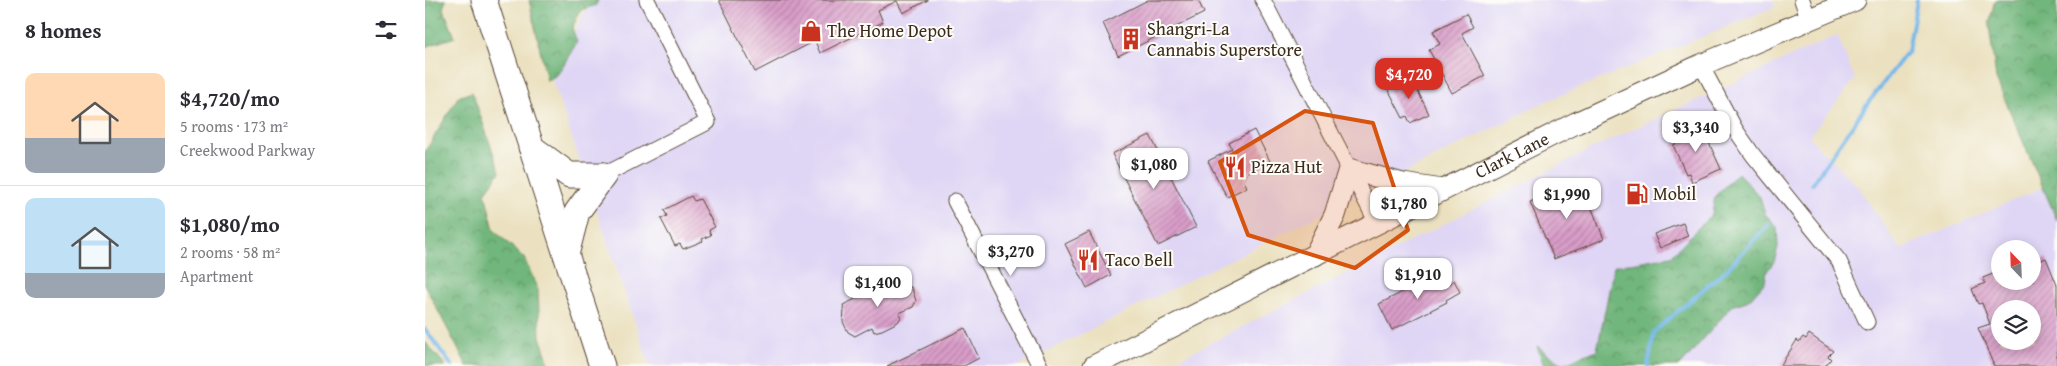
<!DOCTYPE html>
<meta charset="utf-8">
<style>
body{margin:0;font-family:"Gentium Book Plus",serif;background:#f7f7f7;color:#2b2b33;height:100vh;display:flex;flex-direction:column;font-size:19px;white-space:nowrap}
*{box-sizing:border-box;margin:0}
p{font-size:16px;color:#7c7c81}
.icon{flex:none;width:28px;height:28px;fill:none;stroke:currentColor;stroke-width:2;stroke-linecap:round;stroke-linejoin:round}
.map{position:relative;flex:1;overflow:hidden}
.panel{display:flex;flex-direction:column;background:#fff;width:425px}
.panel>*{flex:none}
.needle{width:32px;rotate:337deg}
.controls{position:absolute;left:1566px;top:240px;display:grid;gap:10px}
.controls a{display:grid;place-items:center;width:50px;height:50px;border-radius:50%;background:#fff;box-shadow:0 2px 12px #0003;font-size:25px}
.price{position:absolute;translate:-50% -42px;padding:0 11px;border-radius:10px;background:#fff;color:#222;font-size:16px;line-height:32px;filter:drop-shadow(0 1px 2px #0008)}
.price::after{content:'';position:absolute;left:50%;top:30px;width:15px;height:11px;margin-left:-8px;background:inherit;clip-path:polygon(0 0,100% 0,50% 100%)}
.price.selected{background:#d93025;color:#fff}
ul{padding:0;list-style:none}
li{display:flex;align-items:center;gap:15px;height:125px;padding:0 25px}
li+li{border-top:1px solid #e1e1e2}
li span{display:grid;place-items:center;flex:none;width:140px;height:100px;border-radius:10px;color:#555}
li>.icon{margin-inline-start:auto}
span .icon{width:60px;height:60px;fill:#fffc;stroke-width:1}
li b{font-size:21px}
h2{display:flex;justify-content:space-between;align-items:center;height:60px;padding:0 25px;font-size:21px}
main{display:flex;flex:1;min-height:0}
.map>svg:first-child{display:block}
.built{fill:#dfd5f5;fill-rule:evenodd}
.forest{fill:url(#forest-crowns);stroke:#56704c}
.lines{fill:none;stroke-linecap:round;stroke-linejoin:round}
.stream{stroke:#75b8ea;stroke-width:4}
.building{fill:url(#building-hatch);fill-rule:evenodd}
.minor-casing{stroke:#554536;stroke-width:17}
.secondary-casing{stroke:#554536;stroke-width:23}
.trunk-casing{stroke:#554536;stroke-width:27}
.minor{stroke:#fff;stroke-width:15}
.secondary{stroke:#fff;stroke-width:21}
.trunk{stroke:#fff;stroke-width:25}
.marked{fill:#d7540e;fill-opacity:0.2;stroke:#d7540e;stroke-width:4;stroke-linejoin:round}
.labels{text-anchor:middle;stroke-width:4;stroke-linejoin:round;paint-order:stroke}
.poi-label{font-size:18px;fill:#3b2a1e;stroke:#fdfcf7;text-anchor:start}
.street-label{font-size:18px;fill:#3b2a1e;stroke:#fdfcf7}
</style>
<main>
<section class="panel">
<h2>8 homes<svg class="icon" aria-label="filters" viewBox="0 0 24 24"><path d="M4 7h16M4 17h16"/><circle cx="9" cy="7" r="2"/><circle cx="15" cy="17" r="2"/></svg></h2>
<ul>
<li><span style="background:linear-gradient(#ffd9b3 65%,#9aa5b1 0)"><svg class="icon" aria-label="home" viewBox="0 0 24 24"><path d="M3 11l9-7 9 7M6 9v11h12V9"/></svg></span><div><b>$4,720/mo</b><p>5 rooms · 173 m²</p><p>Creekwood Parkway</p></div></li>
<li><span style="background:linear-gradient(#bfe0f5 75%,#9aa5b1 0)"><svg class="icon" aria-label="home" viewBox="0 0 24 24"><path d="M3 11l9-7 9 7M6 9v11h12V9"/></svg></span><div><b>$1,080/mo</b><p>2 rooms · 58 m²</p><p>Apartment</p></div></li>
</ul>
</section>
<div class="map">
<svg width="1632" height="366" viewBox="0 0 1632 366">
<defs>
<pattern id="forest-crowns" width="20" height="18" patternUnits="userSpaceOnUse" patternTransform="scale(1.25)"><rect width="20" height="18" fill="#71b67b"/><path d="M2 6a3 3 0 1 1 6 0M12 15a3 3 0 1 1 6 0" fill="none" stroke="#5e9464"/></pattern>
<pattern id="building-hatch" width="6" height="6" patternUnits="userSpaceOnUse" patternTransform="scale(1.25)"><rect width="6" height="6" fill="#d99dc9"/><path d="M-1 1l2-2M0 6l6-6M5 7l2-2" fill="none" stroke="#b180a3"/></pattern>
</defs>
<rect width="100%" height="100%" fill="#fdfcf7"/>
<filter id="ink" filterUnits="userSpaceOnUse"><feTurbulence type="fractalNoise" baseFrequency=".02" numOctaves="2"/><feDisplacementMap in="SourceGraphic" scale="10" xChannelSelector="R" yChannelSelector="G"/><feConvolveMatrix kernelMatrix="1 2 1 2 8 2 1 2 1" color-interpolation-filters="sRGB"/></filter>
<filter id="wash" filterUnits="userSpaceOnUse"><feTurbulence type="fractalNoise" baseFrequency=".0096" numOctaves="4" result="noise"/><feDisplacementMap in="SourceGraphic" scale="20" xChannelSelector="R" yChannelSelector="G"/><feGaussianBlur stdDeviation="1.12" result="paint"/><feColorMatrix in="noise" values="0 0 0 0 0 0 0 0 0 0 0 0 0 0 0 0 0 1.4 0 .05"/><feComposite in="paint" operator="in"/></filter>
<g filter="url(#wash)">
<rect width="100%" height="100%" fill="#ebe1c0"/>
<path class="built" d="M166,0h1181l3,7 -228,94 -529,265h-368l-99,-289z
M1412,35l18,44 -46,58 50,51 41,61 157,-68v185h-892l432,-220zM1575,249h33v32h-33zM1575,309h33v32h-33z"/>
<path class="forest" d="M0,0h21l-3,8 12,29 -30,10z
M104,0h69l-2,5 -15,5 -9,18 5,14 -19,32 -11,7z
M1572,0h60v220l-61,-141 -7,-54 5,-22z
M47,92l28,80 -15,21 9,37 30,28 14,32 2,47 10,29h-83l-42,-80v-134l33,-55z
M1313,173l22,24 5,17 12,13 1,20 -4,15 -7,9 -2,11 -16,18 -17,6 -52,60h-136l-7,-20 25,18 35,-14 17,-84 57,-10 41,-42 3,-18z
M0,342l21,24h-21z"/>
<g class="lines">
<path class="stream" d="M1387,184l56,-81 40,-52 9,-51
M0,329l27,37
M1223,366l6,-34 73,-63 42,-45"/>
</g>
<g id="blocks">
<path class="building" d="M294,0h209l-25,13 -6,-12 -19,9 5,12 -63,31 -5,-12 -60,31z
M723,0h50l6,13 -86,43 -15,-33z
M1041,14l7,13 -11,6 23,43 -33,17 -23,-43 11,-6 -7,-13z
M986,77l18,37 -19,9 -3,-7 -4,2 -15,-29z
M1275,123l21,46 -29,13 -3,-9 -3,1 -13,-29 3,-1 -4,-9z
M829,130l16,31 -22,11 -4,9 3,6 -20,10 -19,-36 24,-12 -3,-6z
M725,135l46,92 -38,19 -46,-92z
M1156,181l23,58 -50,20 -24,-57z
M266,196l3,5 6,-2 15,28 -6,3 2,5 -9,4 1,2 -20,8 -3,-5 -5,2 -14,-27 6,-3 -3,-6z
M1258,223l5,13 -28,12 -6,-14z
M664,232l22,43 -24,13 -22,-44z
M1621,258l11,27v81h-63l-16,-38 12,-4 -8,-21 -4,1 -6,-15 13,-6 -2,-5 17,-7v10h33v-17zM1575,309h33v32h-33z
M1017,272l6,12 6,-4 6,12 -14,8 1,2 -55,28 -13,-26z
M474,278l2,4 11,6 4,13 -3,6 -14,6 2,4 -3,5 -16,8 -8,2 -2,-5 -17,9 -7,-4 -5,-10 1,-12 -1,-5z
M540,328l14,30 -15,8h-77z
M1384,334l24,17 -5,5 3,3 -6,7h-45l17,-26 2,2 4,-5 3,2z"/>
</g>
</g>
<g filter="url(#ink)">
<use href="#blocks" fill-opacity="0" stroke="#554536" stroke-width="1"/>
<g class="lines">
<g class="minor-casing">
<path id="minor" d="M838,0l114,223
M1377,0l7,20
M1276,65l34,64 18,26 86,106 28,61
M179,175l104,-53 -61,-122
M530,201l85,165"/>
</g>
<g class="secondary-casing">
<g id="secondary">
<path d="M890,255l20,-40 14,-46 54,15 39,6"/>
<path id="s1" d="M669,366l482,-243 125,-58 154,-65"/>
</g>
</g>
<g class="trunk-casing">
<path id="trunk" d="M59,0l118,366
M106,147l38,28h35
M141,255l11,-43 27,-37"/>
</g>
<use href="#minor" class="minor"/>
<use href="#secondary" class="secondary"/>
<use href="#trunk" class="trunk"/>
</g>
</g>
<path class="marked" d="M880,111l68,12 35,107 -53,38 -107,-33 -28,-73z"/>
<defs>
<g id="shop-bare" transform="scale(1.725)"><path d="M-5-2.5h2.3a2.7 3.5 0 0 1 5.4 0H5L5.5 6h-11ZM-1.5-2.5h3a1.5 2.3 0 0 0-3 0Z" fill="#c8321e" stroke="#fdfcf7" stroke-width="2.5" paint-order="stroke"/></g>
<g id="building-bare" transform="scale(1.725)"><path d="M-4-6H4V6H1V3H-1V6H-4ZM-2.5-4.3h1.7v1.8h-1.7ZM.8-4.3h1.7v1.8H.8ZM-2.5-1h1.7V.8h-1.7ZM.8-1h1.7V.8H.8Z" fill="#c8321e" stroke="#fdfcf7" stroke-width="2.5" paint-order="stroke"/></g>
<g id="restaurant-bare" transform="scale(1.725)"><path d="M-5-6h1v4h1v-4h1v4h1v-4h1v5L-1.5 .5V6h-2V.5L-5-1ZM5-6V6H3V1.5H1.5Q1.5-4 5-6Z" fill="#c8321e" stroke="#fdfcf7" stroke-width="2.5" paint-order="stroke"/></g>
<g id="fuel-bare" transform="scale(1.725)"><path d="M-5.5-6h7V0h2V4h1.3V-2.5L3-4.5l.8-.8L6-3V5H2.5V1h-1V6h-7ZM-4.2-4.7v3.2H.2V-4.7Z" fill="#c8321e" stroke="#fdfcf7" stroke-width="2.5" paint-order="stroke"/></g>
</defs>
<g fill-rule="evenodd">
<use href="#shop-bare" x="386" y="31"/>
<use href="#building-bare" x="706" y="39"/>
<use href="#restaurant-bare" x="810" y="167"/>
<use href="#fuel-bare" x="1212" y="194"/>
<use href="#restaurant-bare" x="663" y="260"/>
</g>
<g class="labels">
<g class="poi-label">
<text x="722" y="35">Shangri-La<tspan x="722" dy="21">Cannabis Superstore</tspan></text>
<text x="402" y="37">The Home Depot</text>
<text x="826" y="173">Pizza Hut</text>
<text x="1228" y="200">Mobil</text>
<text x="680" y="266">Taco Bell</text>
</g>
<g class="street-label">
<text dy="6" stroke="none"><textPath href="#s1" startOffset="468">Clark Lane</textPath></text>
</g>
</g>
</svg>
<div class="controls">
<a><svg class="needle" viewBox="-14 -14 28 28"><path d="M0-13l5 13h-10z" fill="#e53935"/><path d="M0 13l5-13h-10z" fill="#7c7c81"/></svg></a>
<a><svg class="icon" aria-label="layers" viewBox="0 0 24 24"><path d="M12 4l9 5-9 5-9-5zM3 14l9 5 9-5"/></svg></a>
</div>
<b class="price selected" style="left:984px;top:100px">$4,720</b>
<b class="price" style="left:1271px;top:153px">$3,340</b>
<b class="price" style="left:729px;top:190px">$1,080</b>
<b class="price" style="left:1142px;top:220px">$1,990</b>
<b class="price" style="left:979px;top:229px">$1,780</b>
<b class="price" style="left:586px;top:277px">$3,270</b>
<b class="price" style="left:993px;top:300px">$1,910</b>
<b class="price" style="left:453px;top:308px">$1,400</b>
</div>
</main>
